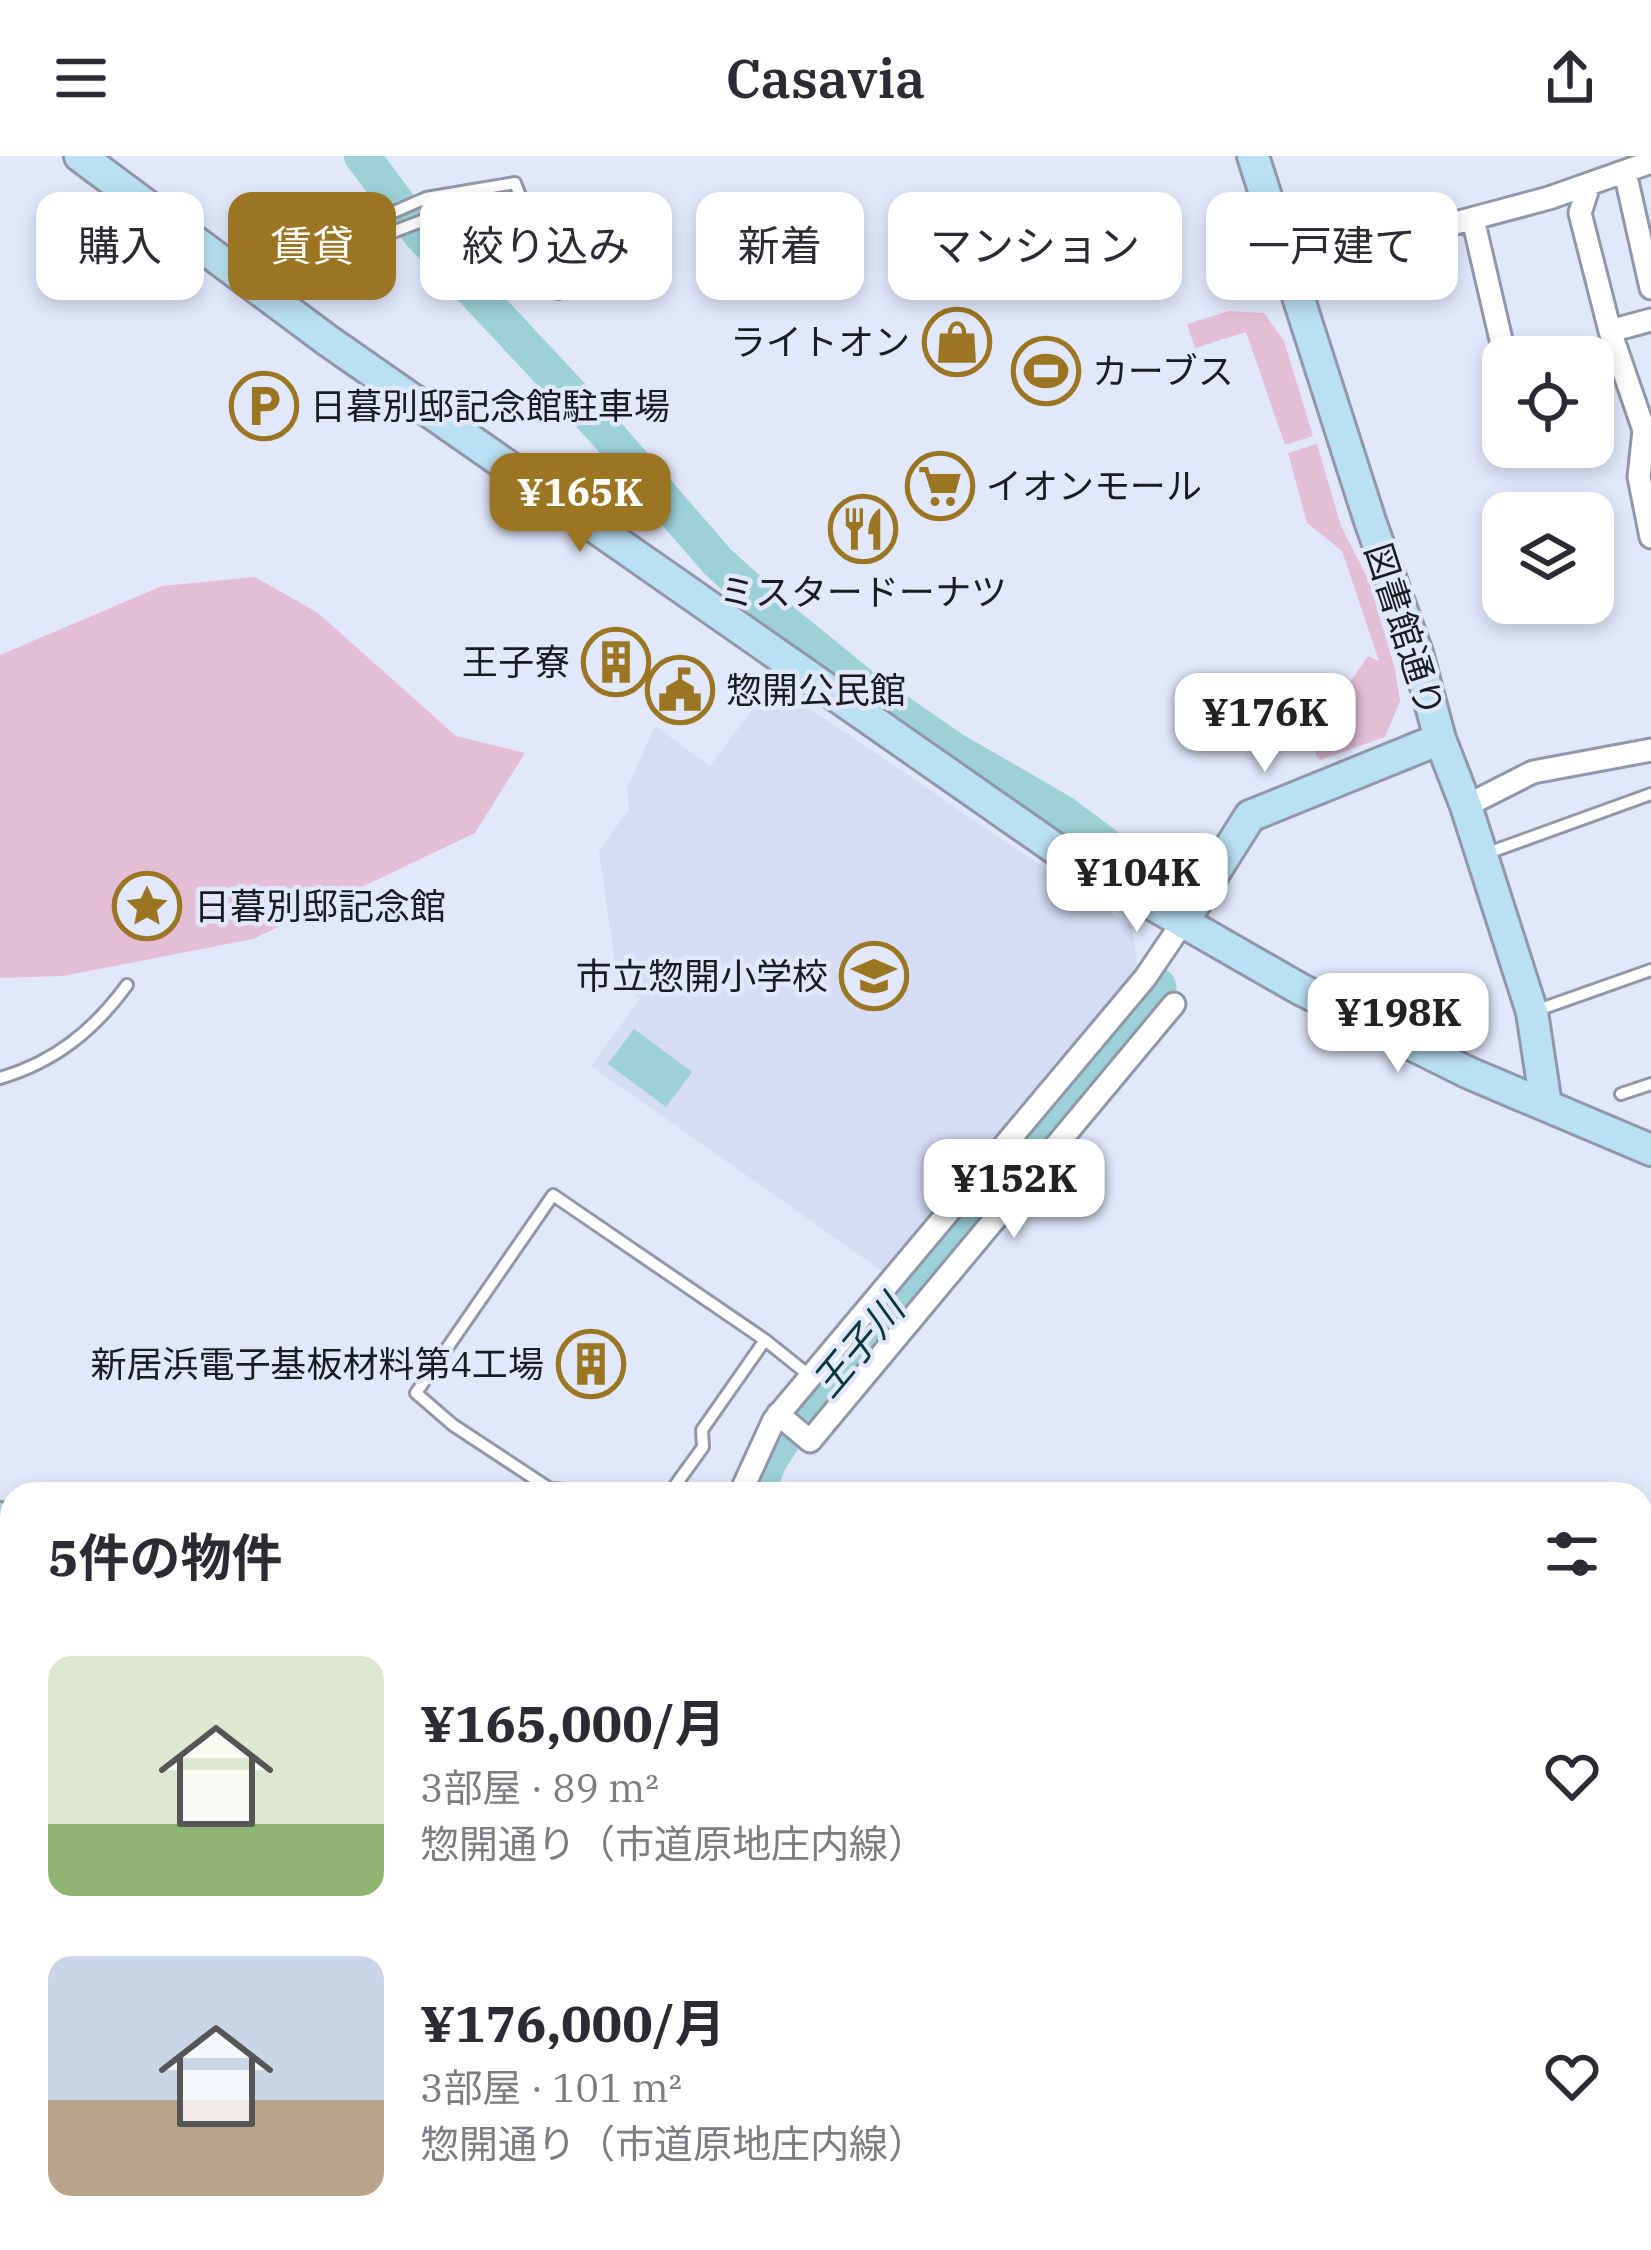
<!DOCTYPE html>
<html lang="ja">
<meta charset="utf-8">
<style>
body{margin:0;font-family:"IBM Plex Serif","Noto Sans JP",serif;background:#f7f7f7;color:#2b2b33;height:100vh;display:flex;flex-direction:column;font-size:45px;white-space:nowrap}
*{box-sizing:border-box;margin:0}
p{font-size:39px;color:#7c7c81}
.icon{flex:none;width:66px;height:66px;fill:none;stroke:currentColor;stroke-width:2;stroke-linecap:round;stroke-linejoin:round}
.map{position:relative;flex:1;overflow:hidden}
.side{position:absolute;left:0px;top:1326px;width:1653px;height:768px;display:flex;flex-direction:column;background:#fff;border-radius:36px 36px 0 0;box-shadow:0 6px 18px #0003}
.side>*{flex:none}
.banner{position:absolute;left:36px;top:36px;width:1581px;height:108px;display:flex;gap:24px}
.fabs{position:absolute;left:1482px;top:180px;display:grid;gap:24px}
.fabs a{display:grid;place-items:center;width:132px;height:132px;border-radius:24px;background:#fff;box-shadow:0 6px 18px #0003;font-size:60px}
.price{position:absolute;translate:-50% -102px;padding:0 27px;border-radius:24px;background:#fff;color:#222;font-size:39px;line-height:78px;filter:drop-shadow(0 3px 6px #0008)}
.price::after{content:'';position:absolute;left:50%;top:72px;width:36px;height:27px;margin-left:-18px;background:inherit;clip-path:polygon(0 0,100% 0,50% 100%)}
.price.selected{background:#9b7521;color:#fff}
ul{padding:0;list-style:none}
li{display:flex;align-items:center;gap:36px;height:300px;padding:0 48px}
li span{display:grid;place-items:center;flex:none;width:336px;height:240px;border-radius:24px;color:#555}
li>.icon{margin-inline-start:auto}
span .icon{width:144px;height:144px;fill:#fffc;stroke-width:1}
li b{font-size:51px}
h2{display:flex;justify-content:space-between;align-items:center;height:144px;padding:0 48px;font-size:51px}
.chip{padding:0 42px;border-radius:24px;background:#fff;box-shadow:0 6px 18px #0003;font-size:42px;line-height:108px}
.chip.selected{background:#9b7521;color:#fff}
header{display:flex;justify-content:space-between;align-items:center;height:156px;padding:0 48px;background:#fff;font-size:54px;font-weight:600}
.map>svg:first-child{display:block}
.built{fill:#d4dcf6}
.green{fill:#e4bed6}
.water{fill:#9cd1d8}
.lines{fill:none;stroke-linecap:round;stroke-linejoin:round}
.river{stroke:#9cd1d8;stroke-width:36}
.lane-casing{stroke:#9196a8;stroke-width:16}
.street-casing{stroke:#9196a8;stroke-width:27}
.secondary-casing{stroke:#9196a8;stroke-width:36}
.lane{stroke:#fff;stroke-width:10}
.street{stroke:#fff;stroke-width:21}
.secondary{stroke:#b9e0f3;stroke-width:30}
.labels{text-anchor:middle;stroke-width:9;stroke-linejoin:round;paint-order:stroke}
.poi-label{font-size:36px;fill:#191b22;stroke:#e2e8fb;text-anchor:start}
.street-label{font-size:36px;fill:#191b22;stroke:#e2e8fb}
.water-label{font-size:39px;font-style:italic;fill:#03383d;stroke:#e2e8fb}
</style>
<header><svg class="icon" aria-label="menu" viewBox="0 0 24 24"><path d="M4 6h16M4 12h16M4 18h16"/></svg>Casavia<svg class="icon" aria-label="share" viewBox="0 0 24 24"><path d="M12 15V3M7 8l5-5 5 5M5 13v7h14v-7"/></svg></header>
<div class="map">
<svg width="1651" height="2094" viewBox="0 0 1651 2094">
<rect width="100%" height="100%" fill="#e2e8fb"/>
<path class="built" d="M772,527l360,244 6,42 -256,302 -291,-205 49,-67 -22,-15 -19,-133 30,-42 -2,-21 28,-62 55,40z"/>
<path class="green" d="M1229,155l35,2 20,28 29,95 -28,9 -39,-113 -51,16 -8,-24z
M1317,288l24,82 28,55 26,88 5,32 -15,36 -65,23 -4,-4 -1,-22 53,-78 11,5 -37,-110 -35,-28 -19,-70z
M255,421l63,36 138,123 69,17 -50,80 -222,106 -190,37 -63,2v-323l162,-69z"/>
<path class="water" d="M634,873l58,43 -26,35 -58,-43z"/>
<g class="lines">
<path class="river" d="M362,0l57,76 182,195 117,135 73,66 76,62 85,59 109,63 87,65
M757,1338l11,-31 23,-37 368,-432 -1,-8
M0,1504l12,-3
M700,2082l25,12
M1364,2082l10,12"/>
<g class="lane-casing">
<path id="lane" d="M523,47l31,3
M335,73l31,-5 60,-26 89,-15 43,110
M238,113c48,-34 70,-54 126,-26l68,-26 44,-25
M1485,698l166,-60
M1535,855l116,-41
M0,922c55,-16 94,-48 127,-93
M1621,938l30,-10
M640,1338l-90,-5 -97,-64 -37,-32 137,-198 212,145 45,36
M669,1338l34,-47 -1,-17 63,-90"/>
</g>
<g class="street-casing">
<path id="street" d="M1625,16l26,116
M1589,29l-9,28 30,118 41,-11
M1473,63l32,138
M1291,111l258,-69 102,-36
M1610,175l34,99 -5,47 12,60
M1466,650l67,-34 118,-22
M778,1258l32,27 364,-437
M740,1338l34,-74 371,-442 38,-56
M1641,1414l10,1
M0,1482l12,-2
M0,1588l12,-3
M0,1675l12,-3
M0,1766l12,-2
M0,1851l12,-3
M0,1934l12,-2
M0,1973l12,50 -12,3
M1415,2082l4,12
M0,2088l32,-6
M905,2094v-12
M1122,2094l1,-12"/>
</g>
<g class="secondary-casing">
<path id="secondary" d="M80,0l247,184 729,509 244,140 169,84 182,77
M1253,0l117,365 47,132 23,86 26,67 66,206 14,93
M1183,766l67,-106 190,-77
M0,1362l12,3"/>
</g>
<use href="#lane" class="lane"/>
<use href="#street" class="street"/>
<use href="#secondary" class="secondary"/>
</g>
<defs>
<g id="shop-ring" transform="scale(3.45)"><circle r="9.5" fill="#e2e8fb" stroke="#9b7521" stroke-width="1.5"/><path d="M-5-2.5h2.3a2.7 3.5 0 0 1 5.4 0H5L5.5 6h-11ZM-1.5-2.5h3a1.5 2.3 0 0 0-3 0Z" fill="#9b7521"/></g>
<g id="stadium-ring" transform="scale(3.45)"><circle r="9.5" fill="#e2e8fb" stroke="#9b7521" stroke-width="1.5"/><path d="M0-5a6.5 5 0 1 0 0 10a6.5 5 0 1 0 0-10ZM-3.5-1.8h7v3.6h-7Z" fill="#9b7521"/></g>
<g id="parking-ring" transform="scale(3.45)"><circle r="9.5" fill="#e2e8fb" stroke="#9b7521" stroke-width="1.5"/><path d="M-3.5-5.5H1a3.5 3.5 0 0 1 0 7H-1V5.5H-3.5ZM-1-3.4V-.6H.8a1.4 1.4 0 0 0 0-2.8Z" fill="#9b7521"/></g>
<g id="supermarket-ring" transform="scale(3.45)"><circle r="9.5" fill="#e2e8fb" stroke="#9b7521" stroke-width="1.5"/><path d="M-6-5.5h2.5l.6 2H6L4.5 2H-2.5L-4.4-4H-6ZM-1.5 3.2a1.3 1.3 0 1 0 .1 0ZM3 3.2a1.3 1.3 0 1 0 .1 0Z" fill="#9b7521"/></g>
<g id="restaurant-ring" transform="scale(3.45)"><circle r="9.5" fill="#e2e8fb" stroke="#9b7521" stroke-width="1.5"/><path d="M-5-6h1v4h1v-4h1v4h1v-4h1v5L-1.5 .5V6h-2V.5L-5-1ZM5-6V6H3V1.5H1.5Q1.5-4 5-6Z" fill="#9b7521"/></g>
<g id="building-ring" transform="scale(3.45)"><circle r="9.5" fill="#e2e8fb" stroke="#9b7521" stroke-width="1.5"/><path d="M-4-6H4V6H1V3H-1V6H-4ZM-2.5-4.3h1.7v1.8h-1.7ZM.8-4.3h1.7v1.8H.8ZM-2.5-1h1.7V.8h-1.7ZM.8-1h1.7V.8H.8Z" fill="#9b7521"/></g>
<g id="civic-ring" transform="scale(3.45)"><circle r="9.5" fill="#e2e8fb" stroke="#9b7521" stroke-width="1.5"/><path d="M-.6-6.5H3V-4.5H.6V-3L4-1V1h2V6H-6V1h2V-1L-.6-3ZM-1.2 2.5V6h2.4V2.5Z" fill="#9b7521"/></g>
<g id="sight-ring" transform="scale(3.45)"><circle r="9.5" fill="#e2e8fb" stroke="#9b7521" stroke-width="1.5"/><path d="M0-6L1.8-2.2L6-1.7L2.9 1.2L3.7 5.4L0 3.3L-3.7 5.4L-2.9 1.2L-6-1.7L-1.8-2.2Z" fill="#9b7521"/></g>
<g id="school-ring" transform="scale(3.45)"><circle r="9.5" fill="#e2e8fb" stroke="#9b7521" stroke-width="1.5"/><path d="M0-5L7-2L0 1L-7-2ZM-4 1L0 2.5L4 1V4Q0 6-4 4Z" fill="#9b7521"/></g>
</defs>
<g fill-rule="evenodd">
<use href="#shop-ring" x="957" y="186"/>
<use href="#stadium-ring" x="1046" y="215"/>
<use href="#parking-ring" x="264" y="250"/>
<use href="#supermarket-ring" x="940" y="330"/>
<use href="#restaurant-ring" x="863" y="373"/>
<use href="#building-ring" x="616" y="506"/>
<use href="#civic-ring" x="680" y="534"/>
<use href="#sight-ring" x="147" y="750"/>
<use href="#school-ring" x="874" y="820"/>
<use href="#building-ring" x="591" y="1208"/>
</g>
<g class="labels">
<g class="poi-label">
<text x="910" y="199" text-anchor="end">ライトオン</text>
<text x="1092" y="228">カーブス</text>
<text x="310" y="263">日暮別邸記念館駐車場</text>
<text x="986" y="343">イオンモール</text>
<text x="863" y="449" text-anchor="middle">ミスタードーナツ</text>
<text x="570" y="519" text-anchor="end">王子寮</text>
<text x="726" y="547">惣開公民館</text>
<text x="194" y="763">日暮別邸記念館</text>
<text x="828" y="833" text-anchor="end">市立惣開小学校</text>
<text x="544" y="1221" text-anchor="end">新居浜電子基板材料第4工場</text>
</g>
<g class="street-label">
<text transform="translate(1405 474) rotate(72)" y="13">図書館通り</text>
</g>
<g class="water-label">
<text transform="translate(858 1190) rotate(-50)" y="14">王子川</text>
</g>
</g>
</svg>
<div class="fabs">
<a><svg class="icon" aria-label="locate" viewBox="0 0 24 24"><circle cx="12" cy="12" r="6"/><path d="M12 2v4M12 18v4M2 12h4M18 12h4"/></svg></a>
<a><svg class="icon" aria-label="layers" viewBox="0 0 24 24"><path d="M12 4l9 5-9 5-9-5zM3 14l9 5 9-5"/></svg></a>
</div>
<b class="price selected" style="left:580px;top:399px">¥165K</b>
<b class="price" style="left:1265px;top:619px">¥176K</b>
<b class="price" style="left:1137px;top:779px">¥104K</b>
<b class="price" style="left:1398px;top:919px">¥198K</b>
<b class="price" style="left:1014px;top:1085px">¥152K</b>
<div class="banner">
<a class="chip">購入</a>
<a class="chip selected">賃貸</a>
<a class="chip">絞り込み</a>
<a class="chip">新着</a>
<a class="chip">マンション</a>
<a class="chip">一戸建て</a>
</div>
<section class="side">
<h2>5件の物件<svg class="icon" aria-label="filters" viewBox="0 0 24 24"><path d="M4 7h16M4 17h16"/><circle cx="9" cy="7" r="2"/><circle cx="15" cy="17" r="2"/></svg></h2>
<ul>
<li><span style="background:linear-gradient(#dfe7d0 70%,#8fb573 0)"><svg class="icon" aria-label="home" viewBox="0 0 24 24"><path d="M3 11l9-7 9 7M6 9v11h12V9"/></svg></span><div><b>¥165,000/月</b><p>3部屋 · 89 m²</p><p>惣開通り（市道原地庄内線）</p></div><svg class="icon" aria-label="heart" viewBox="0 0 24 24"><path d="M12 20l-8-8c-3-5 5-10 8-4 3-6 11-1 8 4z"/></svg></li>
<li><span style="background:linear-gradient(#c9d6e8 60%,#b9a48a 0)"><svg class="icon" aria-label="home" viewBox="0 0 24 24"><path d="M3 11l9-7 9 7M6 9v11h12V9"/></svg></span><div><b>¥176,000/月</b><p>3部屋 · 101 m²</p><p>惣開通り（市道原地庄内線）</p></div><svg class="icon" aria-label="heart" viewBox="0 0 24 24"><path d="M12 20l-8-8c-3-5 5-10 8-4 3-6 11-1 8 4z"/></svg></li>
</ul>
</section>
</div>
